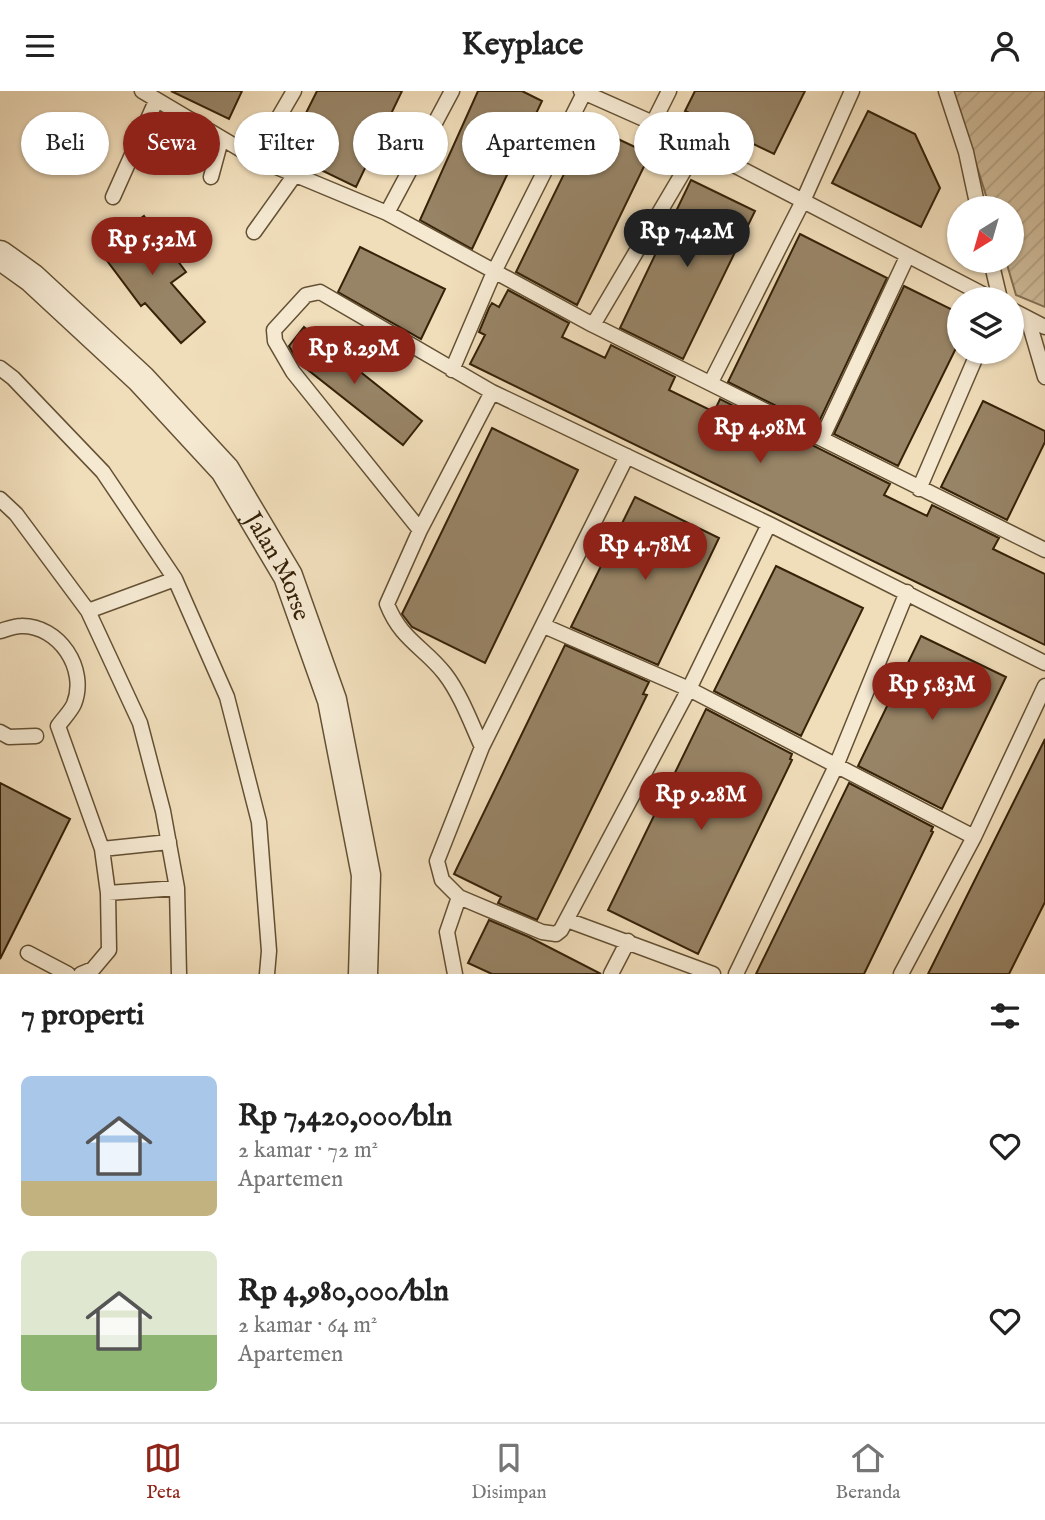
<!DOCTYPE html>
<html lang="id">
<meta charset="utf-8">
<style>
body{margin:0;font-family:"IM FELL English",serif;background:#f2f2f2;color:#222;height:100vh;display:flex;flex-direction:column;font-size:26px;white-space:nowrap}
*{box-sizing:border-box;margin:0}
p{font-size:23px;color:#767676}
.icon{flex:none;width:38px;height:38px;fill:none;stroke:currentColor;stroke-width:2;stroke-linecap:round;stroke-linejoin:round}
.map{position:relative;height:883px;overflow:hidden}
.side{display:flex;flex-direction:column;background:#fff;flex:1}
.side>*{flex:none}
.banner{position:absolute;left:21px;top:21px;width:1004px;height:63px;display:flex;gap:14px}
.needle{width:46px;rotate:217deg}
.controls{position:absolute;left:947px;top:105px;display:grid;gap:14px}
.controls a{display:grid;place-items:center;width:77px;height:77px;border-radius:50%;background:#fff;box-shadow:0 2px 5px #0004;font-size:35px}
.price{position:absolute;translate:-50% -60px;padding:0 16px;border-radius:24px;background:#8f2418;color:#fff;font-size:23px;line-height:46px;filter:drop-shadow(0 2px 4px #0008)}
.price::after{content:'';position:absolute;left:50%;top:42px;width:21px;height:16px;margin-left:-10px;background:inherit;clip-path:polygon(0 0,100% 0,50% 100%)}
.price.on{background:#222;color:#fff}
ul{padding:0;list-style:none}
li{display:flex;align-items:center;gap:21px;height:175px;padding:0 21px}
li span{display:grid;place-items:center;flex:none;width:196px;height:140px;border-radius:10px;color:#555}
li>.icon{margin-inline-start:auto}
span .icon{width:84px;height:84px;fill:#fffc;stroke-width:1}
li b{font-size:30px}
h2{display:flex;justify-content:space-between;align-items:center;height:84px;padding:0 21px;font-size:30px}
.chip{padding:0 24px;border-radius:32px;background:#fff;box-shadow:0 2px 5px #0004;font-size:24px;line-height:63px}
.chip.on{background:#8f2418;color:#fff}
header{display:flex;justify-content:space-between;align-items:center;height:91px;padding:0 21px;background:#fff;font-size:32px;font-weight:700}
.dock{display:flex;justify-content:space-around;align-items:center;height:98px;border-top:2px solid #e0e0e0;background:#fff;font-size:19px;color:#767676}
.dock a{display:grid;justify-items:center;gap:4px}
.dock .on{color:#8f2418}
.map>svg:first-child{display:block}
.garden{fill:url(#garden-furrows);stroke:#837052;stroke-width:2}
.building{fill:#978365;stroke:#362208;stroke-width:2}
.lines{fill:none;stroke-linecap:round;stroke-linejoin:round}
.lane-casing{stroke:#645134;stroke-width:17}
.street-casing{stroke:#645134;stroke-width:31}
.lane{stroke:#f5e9d2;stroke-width:14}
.street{stroke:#f5e9d2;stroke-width:28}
.labels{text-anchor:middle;stroke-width:5;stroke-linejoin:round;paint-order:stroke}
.street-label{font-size:24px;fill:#362208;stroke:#f5e9d2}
</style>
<header><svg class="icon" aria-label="menu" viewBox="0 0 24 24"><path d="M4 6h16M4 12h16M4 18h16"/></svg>Keyplace<svg class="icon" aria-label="person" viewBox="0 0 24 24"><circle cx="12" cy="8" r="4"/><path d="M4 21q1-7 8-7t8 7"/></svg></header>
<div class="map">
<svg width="1045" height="883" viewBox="0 0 1045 883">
<defs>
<pattern id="garden-furrows" width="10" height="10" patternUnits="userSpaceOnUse" patternTransform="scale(1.75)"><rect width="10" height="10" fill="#d0bd9c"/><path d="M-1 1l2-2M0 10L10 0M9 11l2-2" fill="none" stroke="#b3a285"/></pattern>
</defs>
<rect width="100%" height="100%" fill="#f0ddba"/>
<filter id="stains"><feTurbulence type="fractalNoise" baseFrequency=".00286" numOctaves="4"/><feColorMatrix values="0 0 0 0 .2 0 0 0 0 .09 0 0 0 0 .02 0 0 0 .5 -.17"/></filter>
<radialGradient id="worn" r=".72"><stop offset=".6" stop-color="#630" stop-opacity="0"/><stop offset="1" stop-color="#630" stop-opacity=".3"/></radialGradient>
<path class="garden" d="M953,0h92v216l-29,-12 -10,-34h6v-53h-22z"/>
<path class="building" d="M171,0h71l-13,28z
M317,0h85l-46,96 -70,-34z
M478,0h44l20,10 -70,148 -52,-29z
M695,0h110l-31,63 -89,-43z
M868,20l47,23 25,54 -19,39 -89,-44z
M588,34l62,29 -73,151 -61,-33z
M691,89l64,31 -72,148 -63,-31z
M144,125l42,56 -15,11 34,39 -24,21 -36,-40 -4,3 -42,-56z
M800,143l87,44 -70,148 -89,-44z
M360,156l85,42 -24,50 -83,-47z
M904,195l55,27v29l-61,124 -64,-32z
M508,199l61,33 -7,14 43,21 6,-13 64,32 -6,13 45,22 6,-13 170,85 -6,11 43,21 5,-11 67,33 -6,11 52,25v71l-575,-281 15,-29 -6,-3 10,-24 3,-5 7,4z
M304,236l118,94 -19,24 -105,-83 -9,-16z
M983,310l62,30v11l-38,78 -66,-33z
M492,337l86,42 -93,193 -73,-36 -10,-13z
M635,406l84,41 -61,127 -87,-38z
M776,475l87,42 -62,128 -87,-45z
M921,545l85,41 -64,132 -84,-43z
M565,554l84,37 -6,12 4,1 -110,225 -39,-17 3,-6 -47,-23z
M706,618l86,45 -2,5 2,1 -94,194 -90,-44z
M1045,648v163l-36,72h-81z
M0,692l70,36 -70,140z
M849,692l84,44 -2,4 2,1 -69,142h-108z
M489,829l40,17 72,37h-109l-24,-11z"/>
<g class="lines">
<g class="lane-casing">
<path id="lane" d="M142,0l113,67 132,55 206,112 452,225
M581,0l72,32 339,176
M946,0l20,61 12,56
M653,32l16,-32
M255,67l39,-67
M211,86l10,-37
M113,106l43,-96
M387,122l65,-122
M254,141l40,-56
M991,170l9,38
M1012,219l33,17
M1028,228l17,58
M593,234l105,-178
M0,277l13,10 90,94 72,107 52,118 32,125 10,129 -2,23
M452,279l42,-98 90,-179
M711,291l92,-181 49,-110
M822,347l85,-181
M627,365l-145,291 -45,114 5,19 17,17 83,35 14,2 5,-4 128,-241 80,-165
M919,398l59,-137
M0,408l16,15 72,97 52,112 23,88 14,77 2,86
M420,439l-127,-158 -18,-31 -1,-11 32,-35 14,-3 172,100 277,132 276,139
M88,520l87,-32
M544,535l145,63 285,148
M0,540c7,-2 15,-5 21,-5 38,-1 67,43 53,78 -3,7 -11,15 -16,22l44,123 6,44
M0,641l9,5 27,-1
M482,656c-11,-24 -21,-52 -37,-73 -21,-27 -44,-34 -58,-70l33,-74 72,-138
M102,758l67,-7
M567,829l146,54
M28,862l40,21
M81,883l12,-5 16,-19 -1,-57 69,-5
M455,883l-8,-42 12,-35
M611,883l17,-33
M736,883l100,-208 71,-174
M901,883l73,-137 71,-151"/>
</g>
<g class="street-casing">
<g id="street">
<path id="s1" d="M0,164l32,23 109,101 84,91 63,106 44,124 34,175 -3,99"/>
</g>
</g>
<use href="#lane" class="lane"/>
<use href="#street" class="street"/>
</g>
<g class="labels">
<g class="street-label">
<text dy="8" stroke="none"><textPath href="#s1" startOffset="422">Jalan Morse</textPath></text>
</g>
</g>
<rect width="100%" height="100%" filter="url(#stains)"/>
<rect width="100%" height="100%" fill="url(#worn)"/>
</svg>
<div class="controls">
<a><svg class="needle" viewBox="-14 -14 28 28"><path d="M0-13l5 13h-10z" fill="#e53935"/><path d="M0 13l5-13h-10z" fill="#767676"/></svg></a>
<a><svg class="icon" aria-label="layers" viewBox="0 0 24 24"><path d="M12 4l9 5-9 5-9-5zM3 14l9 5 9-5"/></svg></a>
</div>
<b class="price on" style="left:687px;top:178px">Rp 7.42M</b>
<b class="price" style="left:152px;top:186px">Rp 5.32M</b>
<b class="price" style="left:354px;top:295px">Rp 8.29M</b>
<b class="price" style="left:760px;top:374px">Rp 4.98M</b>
<b class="price" style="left:645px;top:491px">Rp 4.78M</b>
<b class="price" style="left:932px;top:631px">Rp 5.83M</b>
<b class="price" style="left:701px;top:741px">Rp 9.28M</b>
<div class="banner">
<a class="chip">Beli</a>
<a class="chip on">Sewa</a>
<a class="chip">Filter</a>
<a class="chip">Baru</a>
<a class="chip">Apartemen</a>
<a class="chip">Rumah</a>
</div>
</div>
<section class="side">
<h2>7 properti<svg class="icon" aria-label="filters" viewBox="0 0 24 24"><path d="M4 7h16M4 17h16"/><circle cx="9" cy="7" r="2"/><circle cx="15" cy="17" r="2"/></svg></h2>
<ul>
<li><span style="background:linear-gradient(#a9c7e8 75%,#c2b280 0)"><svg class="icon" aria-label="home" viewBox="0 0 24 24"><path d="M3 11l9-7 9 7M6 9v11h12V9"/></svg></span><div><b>Rp 7,420,000/bln</b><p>2 kamar · 72 m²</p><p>Apartemen</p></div><svg class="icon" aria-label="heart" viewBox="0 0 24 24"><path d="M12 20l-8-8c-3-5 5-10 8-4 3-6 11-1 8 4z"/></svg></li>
<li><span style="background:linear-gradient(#dfe7d0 60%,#8fb573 0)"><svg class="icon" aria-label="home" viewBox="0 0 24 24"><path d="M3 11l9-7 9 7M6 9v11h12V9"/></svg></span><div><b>Rp 4,980,000/bln</b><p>2 kamar · 64 m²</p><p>Apartemen</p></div><svg class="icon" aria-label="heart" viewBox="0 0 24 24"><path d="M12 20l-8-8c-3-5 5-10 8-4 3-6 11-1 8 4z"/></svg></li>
</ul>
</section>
<nav class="dock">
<a class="on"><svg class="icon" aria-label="map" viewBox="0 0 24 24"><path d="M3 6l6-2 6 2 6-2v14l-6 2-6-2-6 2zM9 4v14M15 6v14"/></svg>Peta</a>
<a><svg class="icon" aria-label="saved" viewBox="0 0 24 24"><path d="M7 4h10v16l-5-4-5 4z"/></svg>Disimpan</a>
<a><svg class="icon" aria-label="home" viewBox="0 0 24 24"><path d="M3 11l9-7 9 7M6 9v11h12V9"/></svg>Beranda</a>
</nav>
